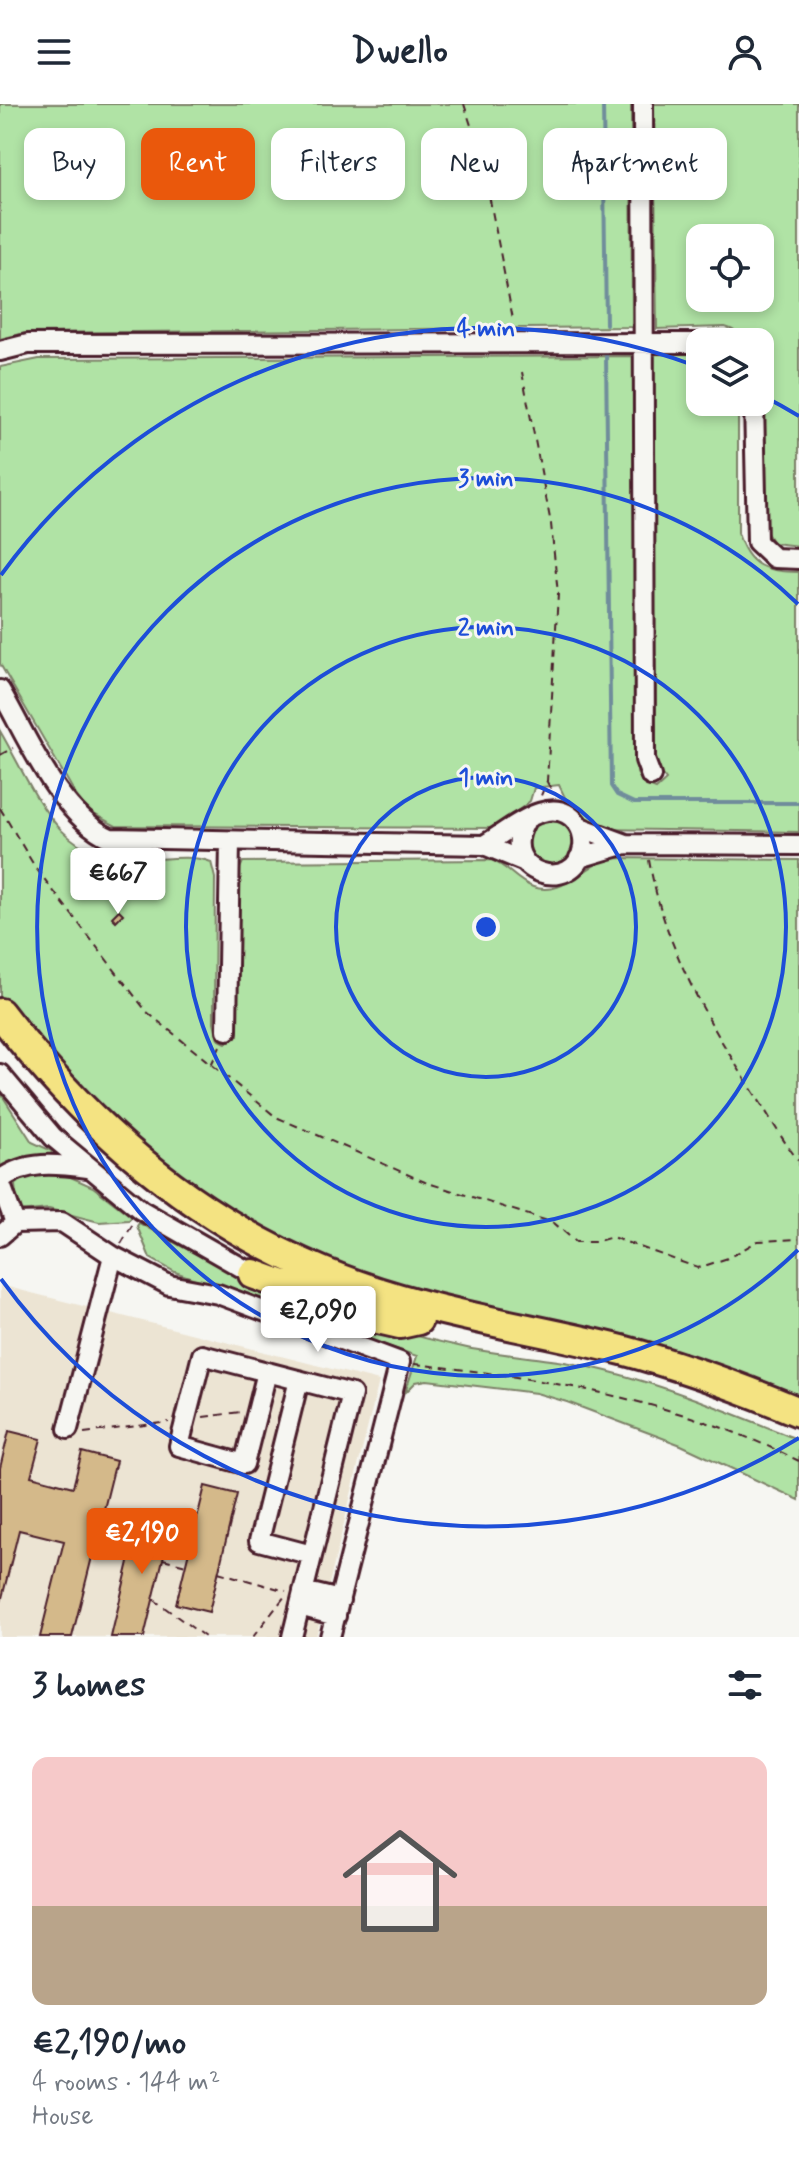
<!DOCTYPE html>
<meta charset="utf-8">
<style>
body{margin:0;font-family:Mynerve,sans-serif;background:#f6f6f7;color:#1f2937;height:100vh;display:flex;flex-direction:column;font-size:30px;white-space:nowrap}
*{box-sizing:border-box;margin:0}
p{font-size:26px;color:#747a83}
.icon{flex:none;width:44px;height:44px;fill:none;stroke:currentColor;stroke-width:2;stroke-linecap:round;stroke-linejoin:round}
.map{position:relative;height:1533px;overflow:hidden}
.side{display:flex;flex-direction:column;background:#fff;flex:1}
.side>*{flex:none}
.banner{position:absolute;left:24px;top:24px;width:752px;height:72px;display:flex;gap:16px}
.buttons{position:absolute;left:686px;top:120px;display:grid;gap:16px}
.buttons a{display:grid;place-items:center;width:88px;height:88px;border-radius:16px;background:#fff;box-shadow:0 4px 12px #0003;font-size:40px}
.price{position:absolute;translate:-50% -68px;padding:0 18px;border-radius:8px;background:#fff;color:#222;font-size:26px;line-height:52px;filter:drop-shadow(0 2px 4px #0008)}
.price::after{content:'';position:absolute;left:50%;top:48px;width:24px;height:18px;margin-left:-12px;background:inherit;clip-path:polygon(0 0,100% 0,50% 100%)}
.price.on{background:#ea580c;color:#fff}
ul{padding:0;list-style:none}
li{display:grid;align-content:center;gap:16px;height:424px;padding:0 32px}
li+li{border-top:2px solid #e0e1e3}
li span{display:grid;place-items:center;height:248px;border-radius:16px;color:#555}
li>.icon{margin-inline-start:auto}
span .icon{width:144px;height:144px;fill:#fffc;stroke-width:1}
li b{font-size:34px}
h2{display:flex;justify-content:space-between;align-items:center;height:96px;padding:0 32px;font-size:34px}
.tag{padding:0 28px;border-radius:16px;background:#fff;box-shadow:0 4px 12px #0003;font-size:28px;line-height:72px}
.tag.on{background:#ea580c;color:#fff}
header{display:flex;justify-content:space-between;align-items:center;height:104px;padding:0 32px;background:#fff;font-size:36px;font-weight:700}
.map>svg:first-child{display:block}
.built{fill:#ece4d3}
.green{fill:#b0e3a5;stroke:#7d8168;stroke-width:2;fill-rule:evenodd}
.lines{fill:none;stroke-linecap:round;stroke-linejoin:round}
.stream{stroke:#6f8d9b;stroke-width:4}
.building{fill:#d4b98a;stroke:#4a1f2b;stroke-width:2}
.minor-casing{stroke:#4a1f2b;stroke-width:24}
.highway-casing{stroke:#4a1f2b;stroke-width:34}
.path{stroke:#4a1f2b;stroke-width:2;stroke-dasharray:8 6;stroke-linecap:butt}
.minor{stroke:#f6f6f2;stroke-width:18}
.highway{stroke:#f4e382;stroke-width:28}
.ring{fill:none;stroke:#1d4ed8;stroke-width:4}
.centre{fill:#1d4ed8;stroke:#f6f6f2;stroke-width:4}
.ring-label{font-size:24px;text-anchor:middle;font-weight:bold;fill:#1d4ed8;stroke:#f6f6f2;stroke-width:6;stroke-linejoin:round;paint-order:stroke}
</style>
<header><svg class="icon" aria-label="menu" viewBox="0 0 24 24"><path d="M4 6h16M4 12h16M4 18h16"/></svg>Dwello<svg class="icon" aria-label="person" viewBox="0 0 24 24"><circle cx="12" cy="8" r="4"/><path d="M4 21q1-7 8-7t8 7"/></svg></header>
<div class="map">
<svg width="799" height="1533" viewBox="0 0 799 1533">
<rect width="100%" height="100%" fill="#f6f6f2"/>
<filter id="ink" filterUnits="userSpaceOnUse"><feTurbulence type="fractalNoise" baseFrequency=".0125" numOctaves="2"/><feDisplacementMap in="SourceGraphic" scale="16" xChannelSelector="R" yChannelSelector="G"/><feConvolveMatrix kernelMatrix="1 2 1 2 8 2 1 2 1" color-interpolation-filters="sRGB"/></filter>
<g filter="url(#ink)">
<path class="built" d="M0,1181l379,96 -63,256h-316z"/>
<path class="green" d="M0,0h631l1,223 -607,6 -25,6z
M654,0h145v442l-26,-3 -10,-17 -3,-184c-13,0 -22,-12 -35,-15l-68,2zM700,134h60v60h-60z
M653,250h47v48h38v131c10,34 28,39 61,39v260l-204,-3 -27,-25 -9,-19 -25,3 -4,13 -33,27 -381,-2 -28,-15 -12,-16 -76,-131v-297l39,-8 595,-3 3,417 6,11 13,5 10,-9 -10,-13z
M0,627c36,61 55,130 138,129 21,0 54,-6 73,2l4,16 -1,144 4,17 8,4 12,-7 -1,-161 6,-13 248,-2c17,6 25,21 42,27 31,11 51,-24 80,-29l186,2v545l-438,-127 -99,-46 -134,-88 -128,-139z
M528 738a23 23 0 1 1 46 0a23 23 0 1 1-46 0Z
M0,988l32,50 20,9 -1,5 -51,17z
M55,1066l38,17 39,30 -3,3 -30,2 -50,-13 -31,3 -3,-27 6,-11z
M139,1119c94,56 221,102 328,125 34,7 69,9 103,15 76,14 152,46 224,75l5,3v59l-118,-55 -114,-43 -31,-9 -109,-13 -11,2 -11,11 12,-37 -242,-84 -25,-14 -13,-32z"/>
<g class="lines">
<path class="stream" d="M603,0l3,220
M606,249l5,433 6,9 17,8h165"/>
</g>
<path class="building" d="M119,806l4,4 -7,7 -4,-4z
M9,1327l32,8 -10,37 42,11 9,-35 34,9 -44,176h-32l24,-96 -45,-11 -19,76v-138z
M205,1382l32,8 -28,118 -33,-8z
M141,1408l32,7 -10,40 -19,78h-33z"/>
<g class="lines">
<g class="minor-casing">
<path id="minor" d="M643,0l2,656 6,16
M0,247l28,-7 672,-1
M754,298l3,140 17,16 25,1
M0,586c28,48 58,124 110,148l374,7 41,17
M580,723l46,17
M484,741c25,-14 68,-55 93,-22 5,7 7,15 6,24 -7,49 -87,27 -58,-25
M579,754l47,-14 173,1
M227,926l3,-189
M0,970l53,63 88,73 112,64
M0,1076c26,-20 57,-16 88,-12
M0,1078l15,41
M0,1132l15,-13 47,-1 51,34 56,29 49,9 182,68 -70,275
M267,1268l-23,92 -65,-18 23,-91 150,39 -60,243
M299,1276l-40,161 53,14
M68,1325l45,-173
M303,1487l37,9
M300,1502l36,10"/>
</g>
<g class="highway-casing">
<path id="highway" d="M0,909c85,111 192,205 323,259 95,40 199,53 299,78 60,16 120,38 177,62
M253,1170l121,44 26,6 18,-4"/>
</g>
<path class="path" d="M464,0l18,55 31,160
M522,268l29,152 7,70 -11,187 -7,17
M0,651l13,-7
M547,678l7,12
M0,704l35,59 112,145 129,105 149,65 129,41 22,19h19l17,-5 86,31 30,-10 30,-17 41,-2
M649,756c15,88 61,166 109,239 13,20 25,43 41,62
M211,961l9,-19
M121,1140l13,-22
M414,1260c132,14 266,37 385,97
M203,1313l38,-5
M84,1329l85,-11
M96,1439l36,9
M163,1455l23,6
M218,1468l68,19
M153,1495l52,38
M253,1533l32,-41"/>
<use href="#minor" class="minor"/>
<use href="#highway" class="highway"/>
</g>
</g>
<g class="ring">
<circle cx="486" cy="823" r="150"/>
<circle cx="486" cy="823" r="300"/>
<path d="M798 1146A449 449 0 1 1 798 500"/>
<path d="M799 1334A599 599 0 0 1 1 1175M1 471A599 599 0 0 1 696 262M763 292A599 599 0 0 1 799 312"/>
</g>
<circle cx="486" cy="823" r="12" class="centre"/>
<g class="ring-label">
<text x="486" y="232">4 min</text>
<text x="486" y="382">3 min</text>
<text x="486" y="531">2 min</text>
<text x="486" y="681">1 min</text>
</g>
</svg>
<div class="buttons">
<a><svg class="icon" aria-label="locate" viewBox="0 0 24 24"><circle cx="12" cy="12" r="6"/><path d="M12 2v4M12 18v4M2 12h4M18 12h4"/></svg></a>
<a><svg class="icon" aria-label="layers" viewBox="0 0 24 24"><path d="M12 4l9 5-9 5-9-5zM3 14l9 5 9-5"/></svg></a>
</div>
<b class="price" style="left:118px;top:812px">€667</b>
<b class="price" style="left:318px;top:1250px">€2,090</b>
<b class="price on" style="left:142px;top:1472px">€2,190</b>
<div class="banner">
<a class="tag">Buy</a>
<a class="tag on">Rent</a>
<a class="tag">Filters</a>
<a class="tag">New</a>
<a class="tag">Apartment</a>
</div>
</div>
<section class="side">
<h2>3 homes<svg class="icon" aria-label="filters" viewBox="0 0 24 24"><path d="M4 7h16M4 17h16"/><circle cx="9" cy="7" r="2"/><circle cx="15" cy="17" r="2"/></svg></h2>
<ul>
<li><span style="background:linear-gradient(#f6c9c9 60%,#b9a48a 0)"><svg class="icon" aria-label="home" viewBox="0 0 24 24"><path d="M3 11l9-7 9 7M6 9v11h12V9"/></svg></span><div><b>€2,190/mo</b><p>4 rooms · 144 m²</p><p>House</p></div></li>
</ul>
</section>
